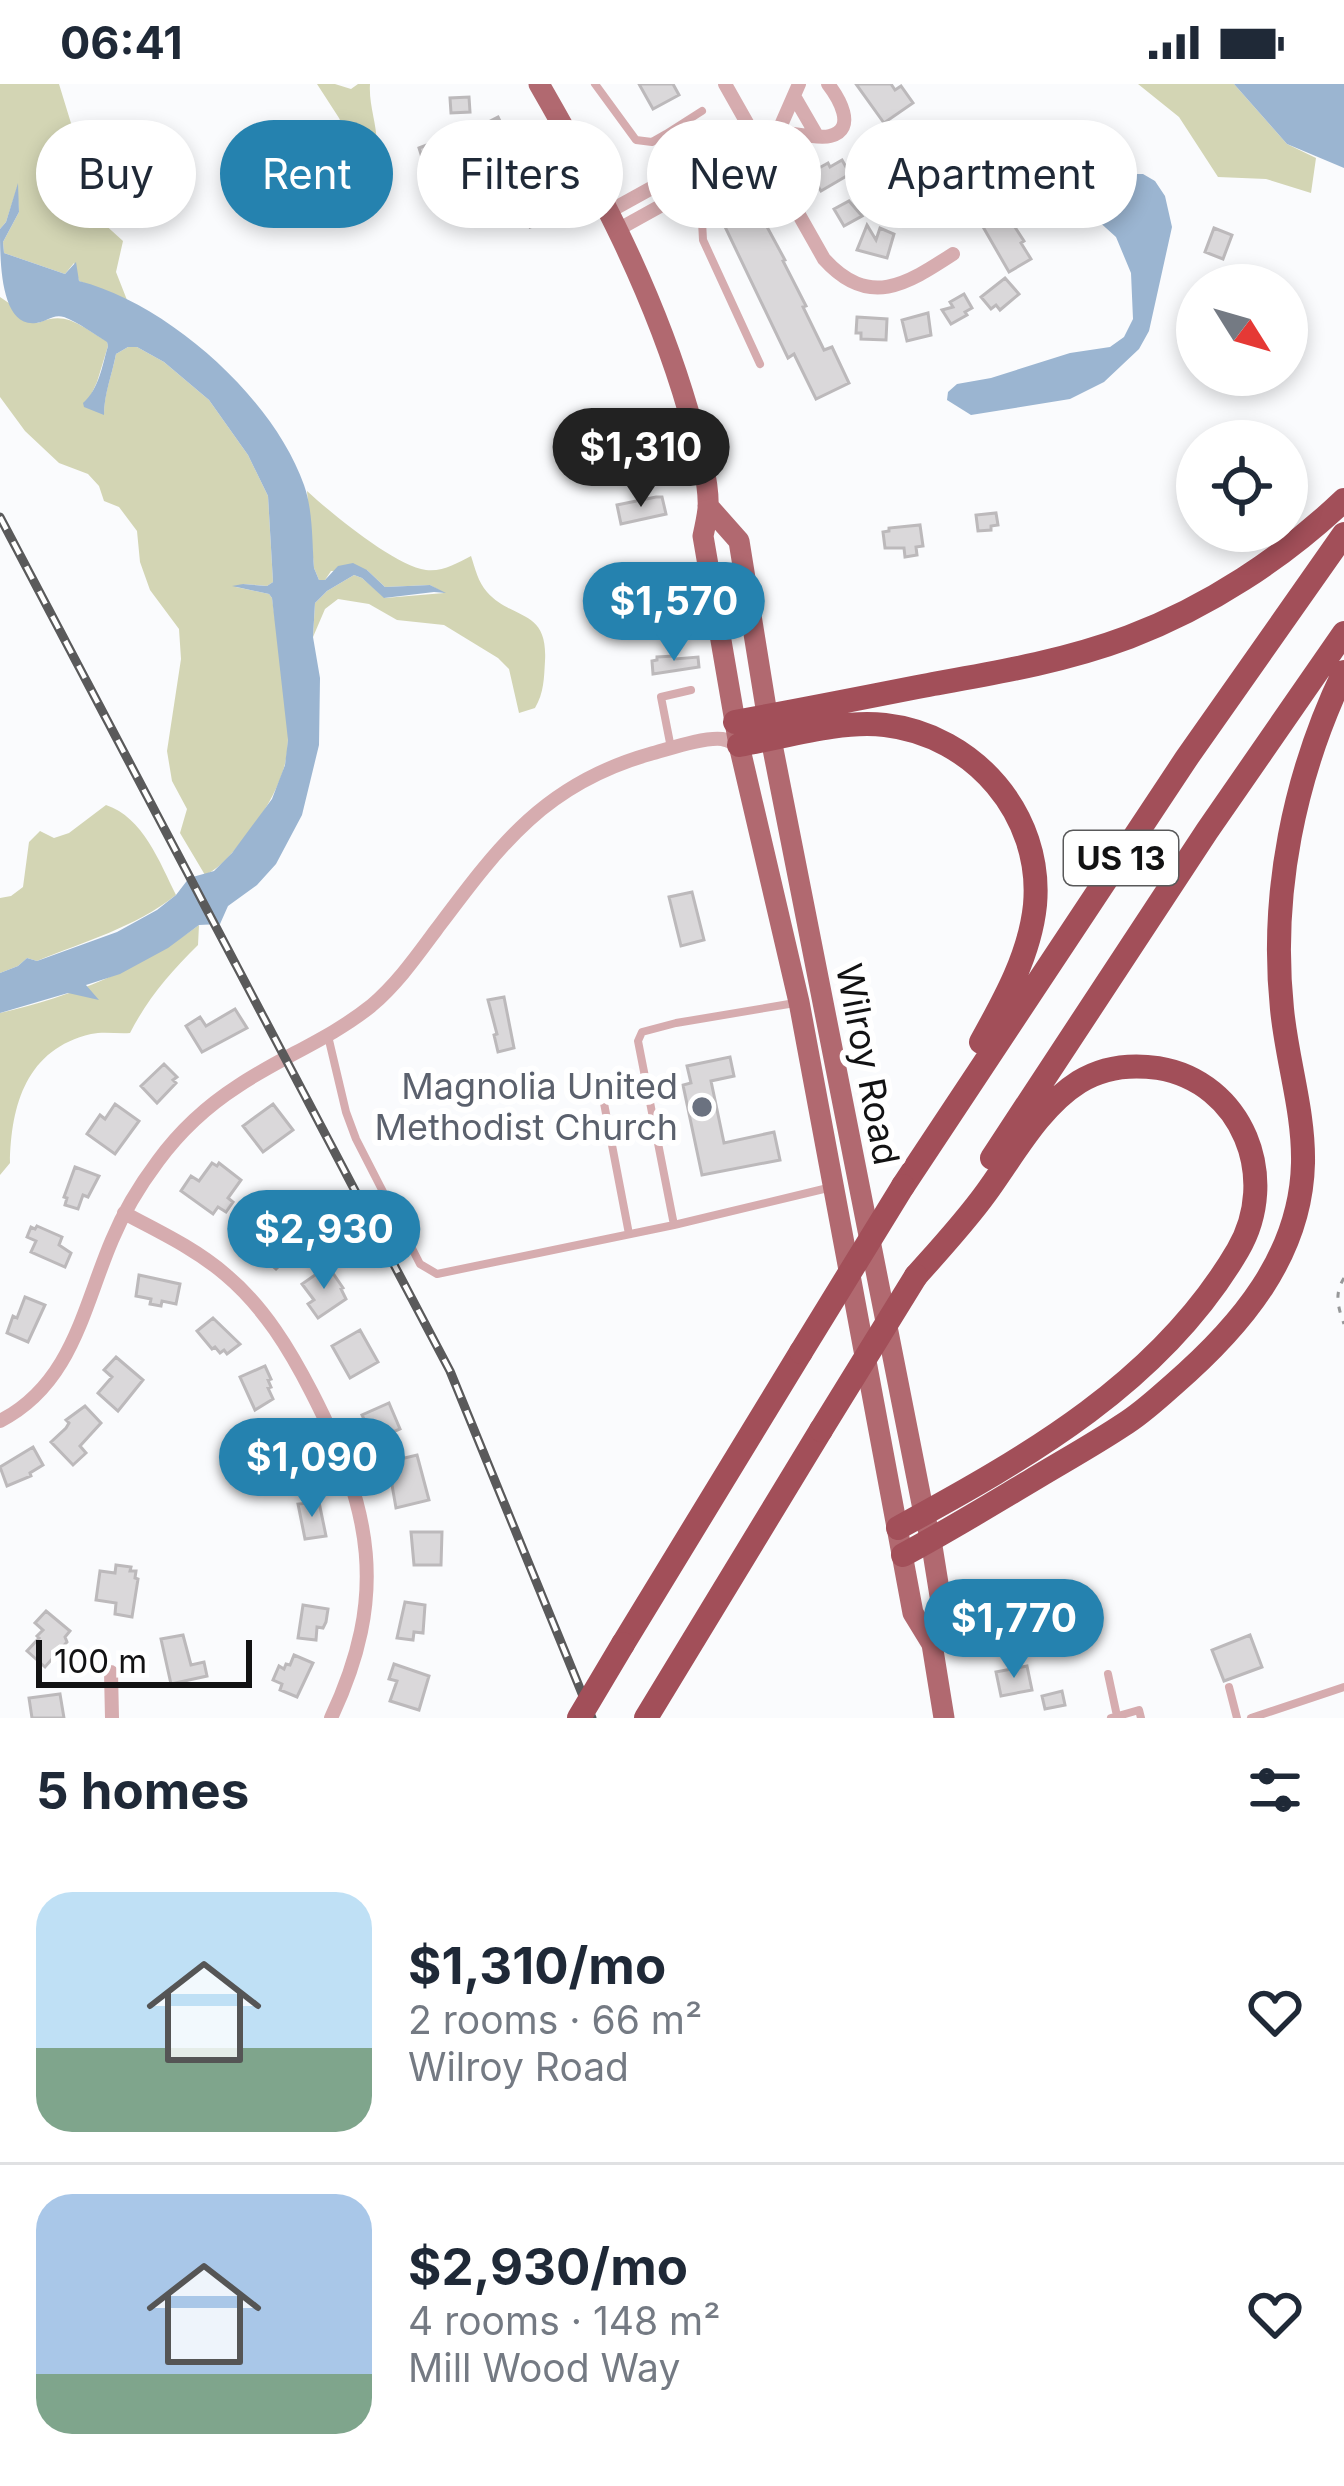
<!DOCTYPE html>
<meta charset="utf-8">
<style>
body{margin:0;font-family:Inter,sans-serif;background:#f6f6f7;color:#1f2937;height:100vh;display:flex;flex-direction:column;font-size:45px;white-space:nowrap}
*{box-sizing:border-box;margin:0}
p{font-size:39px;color:#747a83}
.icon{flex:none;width:66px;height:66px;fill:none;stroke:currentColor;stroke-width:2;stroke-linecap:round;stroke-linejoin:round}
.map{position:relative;height:1634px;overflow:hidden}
.details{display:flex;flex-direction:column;background:#fff;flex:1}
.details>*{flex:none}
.top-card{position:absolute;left:36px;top:36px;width:1272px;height:108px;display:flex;gap:24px}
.needle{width:78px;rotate:127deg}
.buttons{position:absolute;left:1176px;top:180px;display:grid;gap:24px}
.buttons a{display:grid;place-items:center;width:132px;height:132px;border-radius:50%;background:#fff;box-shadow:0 6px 18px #0003;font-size:60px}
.scale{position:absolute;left:36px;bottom:30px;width:216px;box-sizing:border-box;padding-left:12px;border:6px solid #121213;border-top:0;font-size:33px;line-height:42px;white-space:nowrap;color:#121213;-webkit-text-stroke:9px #fff;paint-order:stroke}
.price{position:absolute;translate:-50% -102px;padding:0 27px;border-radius:42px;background:#2582af;color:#fff;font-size:39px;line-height:78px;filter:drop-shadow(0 3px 6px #0008)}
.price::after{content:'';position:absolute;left:50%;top:72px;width:36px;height:27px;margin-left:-18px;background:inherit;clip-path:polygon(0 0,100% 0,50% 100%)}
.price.on{background:#222;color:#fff}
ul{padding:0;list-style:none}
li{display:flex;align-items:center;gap:36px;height:300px;padding:0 36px}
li+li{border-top:3px solid #e0e1e3}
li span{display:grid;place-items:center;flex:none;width:336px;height:240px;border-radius:36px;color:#555}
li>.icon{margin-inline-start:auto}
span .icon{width:144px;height:144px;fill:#fffc;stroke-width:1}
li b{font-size:51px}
h2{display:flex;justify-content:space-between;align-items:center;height:144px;padding:0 36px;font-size:51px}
.pill{padding:0 42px;border-radius:54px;background:#fff;box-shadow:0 6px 18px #0003;font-size:42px;line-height:108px}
.pill.on{background:#2582af;color:#fff}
.status{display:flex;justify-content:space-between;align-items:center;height:84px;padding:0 60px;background:#fff;direction:ltr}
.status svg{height:33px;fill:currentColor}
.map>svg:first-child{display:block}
.green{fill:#d3d5b4}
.water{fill:#9bb5d1}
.building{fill:#dad8da;stroke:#bcb9bb;stroke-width:3}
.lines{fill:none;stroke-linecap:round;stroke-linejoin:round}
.path{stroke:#979899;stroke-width:3;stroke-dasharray:6 9;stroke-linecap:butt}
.lane{stroke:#d6acaf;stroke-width:8}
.street{stroke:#d6acaf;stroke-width:14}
.primary{stroke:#b16970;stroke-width:21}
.highway{stroke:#a24f59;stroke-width:24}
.rail-casing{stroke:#5a5a5b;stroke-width:9}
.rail{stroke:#fff;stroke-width:4.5;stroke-dasharray:14;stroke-linecap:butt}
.highway-bridge{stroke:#a24f59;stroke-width:24}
.worship-dot{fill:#6b7280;stroke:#fff;stroke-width:4.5}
.labels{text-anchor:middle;stroke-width:12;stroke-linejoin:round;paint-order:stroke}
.shield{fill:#fff;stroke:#59595a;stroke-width:3}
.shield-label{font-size:33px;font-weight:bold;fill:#121213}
.street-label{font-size:36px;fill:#121213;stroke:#fff}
.worship-label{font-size:36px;fill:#5b616d;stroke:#fff;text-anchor:end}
</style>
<div class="status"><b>06:41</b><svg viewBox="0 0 49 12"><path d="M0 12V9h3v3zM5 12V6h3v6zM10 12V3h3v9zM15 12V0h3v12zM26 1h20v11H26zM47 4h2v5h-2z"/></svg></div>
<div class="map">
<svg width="1344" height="1634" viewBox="0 0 1344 1634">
<rect width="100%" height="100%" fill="#fafbfd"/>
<path class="green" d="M0,0h59l42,137 22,20 -7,31 11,28 -48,-19 -5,-18 -9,11 -61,-21 -1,-11 16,-30 -2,-24 -11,34 -6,7z
M317,0h18l16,5 7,-5h12c-2,30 16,56 0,85l-12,-9 -19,-42z
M1138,0h96l53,60 29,14 -5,35 -45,-14 -48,-2 -39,-60z
M0,213l38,26c30,-13 42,4 69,18l1,5 -11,36 -7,15 14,17c0,-21 8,-39 12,-60l12,-7h9l27,15 45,38 39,55 20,41 5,86 -6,4 -23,-2 -8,3 33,7 3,4c6,44 23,126 13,166 -7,27 -23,52 -40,73 -12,15 -23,30 -40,38l-25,-42 7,-24 -15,-28 -5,-30 14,-92 -2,-30 -29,-39 -10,-28 -3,-31 -18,-24 -15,-6 -5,-15 -11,-12 -29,-11 -34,-32 -25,-34z
M307,407c24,22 88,75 119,79 17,2 31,-7 45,-14 4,12 7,26 16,36 26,29 61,16 58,69 -1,17 -1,32 -10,47l-16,5 -10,-44 -11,-11 -54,-33 -47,-5 -28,-16 -31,-5 -13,10 -12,28 2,-34 12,-12 27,-16 8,3 23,20 59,-5 -14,-8 -45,2 -18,-17 -36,1 -6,9h-6l-5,-12z
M106,721c37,12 54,58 70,90 -42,33 -91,46 -139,66l-10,-3 -9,8 -18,7v-75l11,-2 12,-9 6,-45 11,-11 14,7 15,-5z
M199,841l-1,20c-28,28 -50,53 -68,88 -13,1 -26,-2 -39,1 -64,15 -80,70 -81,129l-10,12v-162c73,-17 138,-43 199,-88z"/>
<path class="water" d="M1234,0h110v84l-57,-24z
M1027,63l50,20 41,7h25l12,7 10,15 7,31 -23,104 -10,18 -35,33 -34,17 -99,16 -24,-15 1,-8 9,-8 34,-6 79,-25 40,-6 14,-10 9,-18 -2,-46 -15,-36 -30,-27 -29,-10 -33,-38 -2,-10z
M18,99l1,29 -16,30 1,11 61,21 11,-12 3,19c90,23 195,118 225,204 9,25 8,57 10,83l5,12h6l13,-14 15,-3 14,7 18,17 45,-2 16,8 -12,-1 -50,6 -22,-20 -8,-3 -27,16 -12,12 -2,34 7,41 -1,67 -17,70 -26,49 -19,21 -29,21 -8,18 -21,1 -31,23 -48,26 -34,11 13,15 -31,-7 -68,20v-40l18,-7 9,-8 10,3 80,-29 40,-22 19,-15 13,-17 25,-7 18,-18 40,-54 13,-34 3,-25 -16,-142 -3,-4 -37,-8 11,-2 24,2 6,-4 -5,-86 -20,-41 -39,-55 -45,-38 -27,-15h-9l-12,7c-4,21 -12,40 -12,61l-20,-8 -1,-4c16,-14 19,-37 25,-57l-1,-4c-13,-8 -29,-20 -43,-25 -12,-3 -17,5 -28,6 -36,5 -36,-63 -36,-94l6,-7z"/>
<path class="building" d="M639,0h34l6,11 -26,14z
M856,0h35l4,6 6,-4 12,17 -29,20z
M469,13l1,15 -19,1 -1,-15z
M498,33l13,27 -19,9 -13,-26z
M874,46l17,13 -14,21 -6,-4 -3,4 -13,-9z
M440,56l7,19 -22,8 -6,-19z
M947,72l5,28 -26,4 -3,-17 4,-1 -1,-10z
M842,76l8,14 -29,17 -11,-18 18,-10 2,4z
M748,108l37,68 -2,1 23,45 -3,1 21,43 8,-3 17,36 -33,16 -22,-45 -6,4 -72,-150z
M992,108l32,49 -3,2 10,16 -22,13 -38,-66z
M540,111l9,25 -19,7 -11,-25z
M914,112l5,16 -18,5 -5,-16z
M849,117l13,15 -18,10 -10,-17z
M867,141l9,15 4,-12 14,6 -7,24 -30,-8z
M1214,144l18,7 -9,24 -18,-7z
M1005,194l14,16 -19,16 -4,-5 -5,4 -10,-12z
M964,210l8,14 -7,4 2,3 -16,9 -9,-14 11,-3 -3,-5z
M928,229l3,22 -24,6 -5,-21z
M857,233l30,2 -1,21 -25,-1v-6h-5z
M656,413h6l4,17 -45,10 -4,-19z
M996,429l2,12 -7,1v4l-13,1 -2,-16z
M920,441l3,21 -7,1 1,8 -12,2 -1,-9h-19l-2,-16 6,-1v-3z
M674,572l1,3 23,-2 1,10 -46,7 -1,-13 5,-1v-3z
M692,808l12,48 -23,6 -12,-49z
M504,913l10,51 -16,4 -4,-17 3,-1 -9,-34z
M235,925l12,19 -45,24 -16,-26 14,-9 6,9z
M730,973l4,19 -23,5 13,62 50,-11 6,28 -78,15 -19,-90 8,-2 -4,-17z
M164,980l13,13 -4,3 3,3 -19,20 -16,-17z
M115,1020l24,17 -24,33 -28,-20 13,-19 5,4z
M273,1020l20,26 -30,22 -20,-26z
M212,1079l5,3 2,-3 22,17 -13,18 5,4 -7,10 -8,-5 -5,7 -32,-23 10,-15 8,5z
M75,1083l24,9 -11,21 -5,-2 -5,14 -13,-4 2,-7 -3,-1z
M37,1142l25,11 -3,8 12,8 -6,14 -34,-15 5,-11 -9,-4 4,-10 4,2z
M265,1145l25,26 -14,14 -27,-23z
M328,1182l15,22 -2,1 5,10 -28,19 -10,-14 6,-4 -12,-16z
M139,1191l41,9 -4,20 -14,-3 -1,5 -11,-2 1,-5 -15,-3z
M25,1213l20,8 -17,37 -21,-9 6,-17 4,2z
M213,1234l27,26 -13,10 -3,-4 -4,3 -5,-6 -3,2 -15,-18z
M360,1246l18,32 -28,16 -18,-32z
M116,1273l27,23 -25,31 -20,-18 14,-16 -8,-7z
M265,1282l6,13 -3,1 3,7 -3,1 5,11 -18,11 -15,-33z
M389,1319l11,26 -21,9 -3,-6 -3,1 -3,-6 -2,1 -6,-13z
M85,1322l16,17 -21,23 6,7 -13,12 -22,-23 15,-14 3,-5 -3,-3z
M33,1363l10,18 -13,8 1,3 -24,10 -7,-19z
M295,1365l11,34 -22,9 -6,-15 5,-1 -8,-20z
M417,1371l12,45 -33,8 -8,-46z
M319,1418l7,34 -21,3 -7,-35z
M411,1448h31l-1,33h-27z
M116,1481l15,2 -1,4h6l-1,7 3,1 -6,38 -17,-3 1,-11 -20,-3 4,-29 15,2z
M405,1518l20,3 -2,28 -9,-1 -1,8 -16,-2z
M303,1521l25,4 -2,13 -3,6 -6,-1 -1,13 -18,-2z
M46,1527l24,20 -5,6 2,5 -22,25 -18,-16 12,-13 -2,-2 6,-6 -8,-7z
M183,1551l8,30 13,-3 3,14 -36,8 -10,-45z
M1250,1551l12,32 -38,14 -12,-31z
M294,1571l19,8 -16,34 -17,-7 2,-6 -9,-4 6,-14 5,3 2,-5 4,1z
M394,1580l35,12 -10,34 -29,-9 7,-20 -8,-2z
M1027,1582l5,24 -31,6 -5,-24z
M1062,1607l3,14 -20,4 -3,-13z
M60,1610l4,24h-32l-3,-20z"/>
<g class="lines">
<path class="path" d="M1344,1194c-10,16 -6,29 0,46"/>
<path class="lane" d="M595,0l41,56 16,2 14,-8
M702,27l-36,23 35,69 2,37 57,124
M671,664l-10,-51 30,-7
M328,952l18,76 10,27 64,125 17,10 237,-49 158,-38
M674,1141l-36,-184 4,-9 34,-9 119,-20
M629,1150l-26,-136 4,-5 41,-8
M1108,1590l9,42
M1229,1603l8,31
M1111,1634l28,-8 2,8
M1251,1634l93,-31"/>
<path class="street" d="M725,0l99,175c45,50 83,25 129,-5
M794,12l22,38
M778,48c13,1 41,7 52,4 28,-7 8,-39 -2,-52
M778,48l21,-48
M610,127l114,-63 33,-6 21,-10
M619,145l117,-65 21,-22
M124,1129c36,19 72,36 102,62 38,32 64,75 86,118 60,117 77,202 19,325
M0,1337c72,-37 83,-113 112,-181 12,-29 28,-55 46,-79 22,-30 49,-55 80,-75 43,-29 92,-47 133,-80 26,-22 45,-49 65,-76 63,-84 108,-146 214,-176 19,-5 53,-17 72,-15 6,1 11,4 17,6
M111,1588l1,46"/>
<path class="primary" d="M539,0c60,104 115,209 149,326 8,27 22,71 20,99 -1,9 -3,18 -5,27l36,209 60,257 114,611 19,31 12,74
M708,422l31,35 32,198 153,775 7,26 10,62 -9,42"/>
<path class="highway" d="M735,638c67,-12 132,-25 198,-38 67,-12 132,-23 196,-47 79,-30 154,-79 215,-137
M739,661c47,-8 98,-25 146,-20 89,10 158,90 150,180 -5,49 -30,94 -54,137
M992,1074l215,-327 137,-198
M903,1102l283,-427 158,-225
M898,1444c130,-71 263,-146 340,-278 42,-72 5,-168 -80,-182 -28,-4 -55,-1 -79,14 -40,25 -66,74 -93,111 -21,29 -46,56 -70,83
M903,1471c43,-23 84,-48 126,-73 31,-19 64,-37 94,-57 18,-11 34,-26 50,-40 67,-58 128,-129 130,-222 1,-52 -16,-102 -21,-154 -12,-115 12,-233 62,-337
M623,1560l178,-292
M646,1634l175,-288"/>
<g class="rail-casing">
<path id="rail" d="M0,433l450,854 142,347"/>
</g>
<use href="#rail" class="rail"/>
<path class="highway-bridge" d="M801,1268l102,-166
M821,1346l95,-154
M579,1634l44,-74"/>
</g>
<circle class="worship-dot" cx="702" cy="1023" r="12"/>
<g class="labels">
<rect class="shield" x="1064" y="747" width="114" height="54" rx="9"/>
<g class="shield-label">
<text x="1121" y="786">US 13</text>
</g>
<g class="street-label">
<text transform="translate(868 980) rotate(79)" y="13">Wilroy Road</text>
</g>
<g class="worship-label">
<text x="678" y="1015">Magnolia United<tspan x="678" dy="41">Methodist Church</tspan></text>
</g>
</g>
</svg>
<div class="buttons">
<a><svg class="needle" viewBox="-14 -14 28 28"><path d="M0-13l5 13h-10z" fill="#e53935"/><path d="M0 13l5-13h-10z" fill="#747a83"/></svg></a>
<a><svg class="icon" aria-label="locate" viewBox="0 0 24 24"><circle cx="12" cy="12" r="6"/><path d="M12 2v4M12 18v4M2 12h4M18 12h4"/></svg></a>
</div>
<div class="scale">100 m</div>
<b class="price on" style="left:641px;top:426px">$1,310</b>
<b class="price" style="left:674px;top:580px">$1,570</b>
<b class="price" style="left:324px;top:1208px">$2,930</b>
<b class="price" style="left:312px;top:1436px">$1,090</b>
<b class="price" style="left:1014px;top:1597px">$1,770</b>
<div class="top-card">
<a class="pill">Buy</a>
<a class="pill on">Rent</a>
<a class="pill">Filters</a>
<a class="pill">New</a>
<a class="pill">Apartment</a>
</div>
</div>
<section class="details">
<h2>5 homes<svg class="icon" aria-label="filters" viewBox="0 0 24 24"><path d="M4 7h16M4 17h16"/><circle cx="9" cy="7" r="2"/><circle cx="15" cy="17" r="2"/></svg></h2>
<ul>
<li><span style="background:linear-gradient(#bfe0f5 65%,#7fa58c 0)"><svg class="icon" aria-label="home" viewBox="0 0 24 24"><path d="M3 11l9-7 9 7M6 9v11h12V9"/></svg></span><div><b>$1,310/mo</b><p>2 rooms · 66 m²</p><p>Wilroy Road</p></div><svg class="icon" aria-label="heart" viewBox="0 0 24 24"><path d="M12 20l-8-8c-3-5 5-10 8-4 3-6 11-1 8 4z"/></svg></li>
<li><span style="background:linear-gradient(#a9c7e8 75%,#7fa58c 0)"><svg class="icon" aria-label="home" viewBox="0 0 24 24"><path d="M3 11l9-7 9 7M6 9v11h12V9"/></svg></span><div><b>$2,930/mo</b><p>4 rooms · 148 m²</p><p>Mill Wood Way</p></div><svg class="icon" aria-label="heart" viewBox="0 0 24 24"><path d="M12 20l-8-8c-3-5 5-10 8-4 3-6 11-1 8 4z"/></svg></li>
</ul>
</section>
